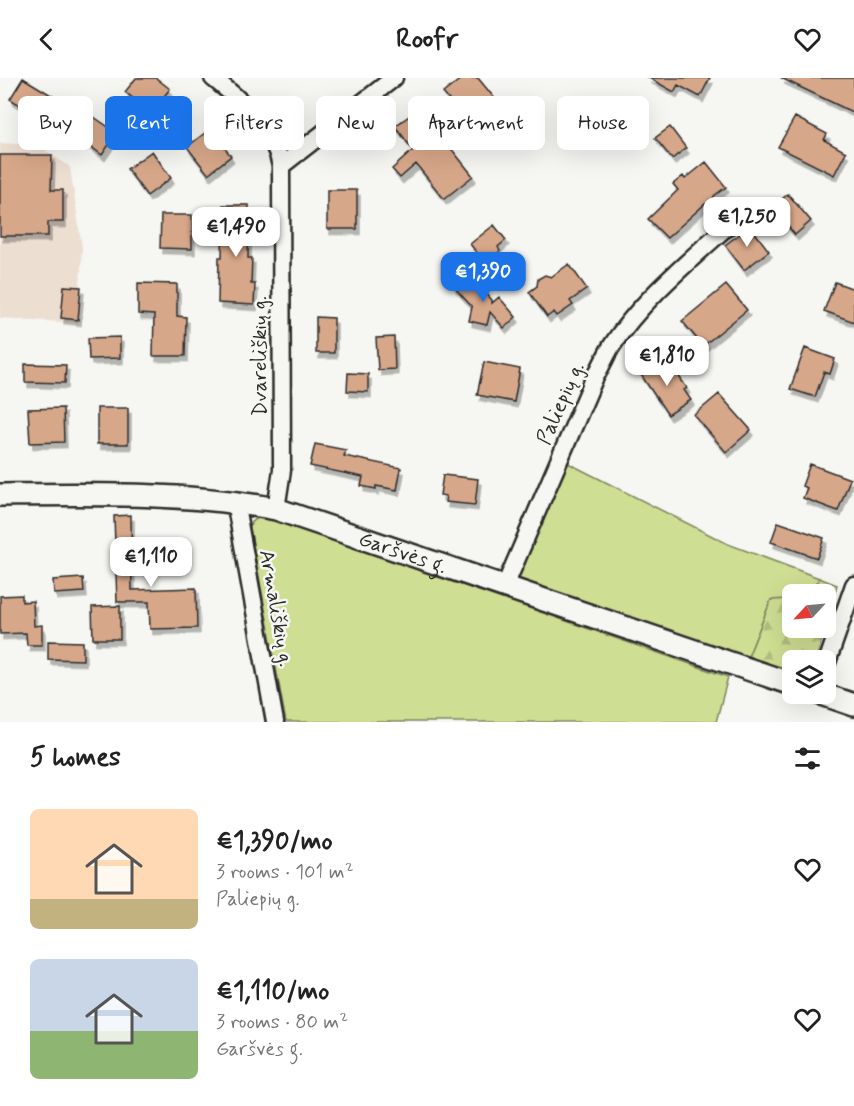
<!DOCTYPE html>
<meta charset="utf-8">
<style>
body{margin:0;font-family:Mynerve,sans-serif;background:#f6f6f6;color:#222;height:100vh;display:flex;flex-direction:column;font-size:22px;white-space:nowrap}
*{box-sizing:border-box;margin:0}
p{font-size:20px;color:#767676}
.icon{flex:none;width:33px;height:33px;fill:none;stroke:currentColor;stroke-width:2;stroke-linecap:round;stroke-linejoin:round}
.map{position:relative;height:644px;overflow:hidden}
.side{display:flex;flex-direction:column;background:#fff;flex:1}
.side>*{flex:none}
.guide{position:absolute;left:18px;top:18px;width:819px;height:54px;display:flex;gap:12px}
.needle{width:39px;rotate:244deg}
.tools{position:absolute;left:782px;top:506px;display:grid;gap:12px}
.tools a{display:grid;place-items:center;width:54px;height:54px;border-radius:9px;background:#fff;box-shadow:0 6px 24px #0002;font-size:30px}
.price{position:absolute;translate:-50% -51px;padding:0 14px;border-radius:12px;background:#fff;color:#222;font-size:20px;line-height:39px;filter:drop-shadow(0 2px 3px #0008)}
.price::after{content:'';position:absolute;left:50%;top:36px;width:18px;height:14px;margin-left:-9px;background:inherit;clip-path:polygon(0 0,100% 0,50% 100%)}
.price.active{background:#1a73e8;color:#fff}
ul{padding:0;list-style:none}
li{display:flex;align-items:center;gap:18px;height:150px;padding:0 30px}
li span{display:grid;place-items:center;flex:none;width:168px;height:120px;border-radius:9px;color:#555}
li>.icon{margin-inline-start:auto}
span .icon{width:72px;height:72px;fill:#fffc;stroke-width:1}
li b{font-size:26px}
h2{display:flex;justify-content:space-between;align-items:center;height:72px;padding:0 30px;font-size:26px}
.chip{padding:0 21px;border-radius:9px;background:#fff;box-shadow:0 6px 24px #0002;font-size:21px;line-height:54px}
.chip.active{background:#1a73e8;color:#fff}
header{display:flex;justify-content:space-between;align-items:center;height:78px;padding:0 30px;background:#fff;font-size:27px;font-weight:700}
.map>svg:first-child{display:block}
.built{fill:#edded2}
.green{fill:#cede92;stroke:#7c845e;stroke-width:1.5}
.forest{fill:url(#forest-firs);stroke:#7c845e;stroke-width:1.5}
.building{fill:#d7a789;stroke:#2b2b2b;stroke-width:1.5;filter:url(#shadow)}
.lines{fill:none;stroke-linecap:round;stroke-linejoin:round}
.minor-casing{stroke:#2b2b2b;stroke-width:21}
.major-casing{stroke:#2b2b2b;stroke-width:26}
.minor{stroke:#f6f6f2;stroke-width:16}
.major{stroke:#f6f6f2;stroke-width:21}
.labels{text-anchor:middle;stroke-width:5;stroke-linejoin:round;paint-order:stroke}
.street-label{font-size:21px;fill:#2b2b2b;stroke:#f6f6f2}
</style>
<header><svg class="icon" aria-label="back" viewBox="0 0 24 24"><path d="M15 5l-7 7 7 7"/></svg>Roofr<svg class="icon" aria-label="heart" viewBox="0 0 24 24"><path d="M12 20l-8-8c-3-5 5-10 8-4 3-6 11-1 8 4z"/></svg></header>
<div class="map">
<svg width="854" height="644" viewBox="0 0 854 644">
<defs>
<pattern id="forest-firs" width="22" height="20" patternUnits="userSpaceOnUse" patternTransform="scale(1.5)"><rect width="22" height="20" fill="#cede92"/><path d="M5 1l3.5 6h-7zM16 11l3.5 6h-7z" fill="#b1bf7e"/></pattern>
<filter id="shadow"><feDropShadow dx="3" dy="5.5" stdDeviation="0" flood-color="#0004"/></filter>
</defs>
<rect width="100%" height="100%" fill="#f6f6f2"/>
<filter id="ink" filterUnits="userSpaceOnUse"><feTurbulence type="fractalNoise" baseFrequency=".0167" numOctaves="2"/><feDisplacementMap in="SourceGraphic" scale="12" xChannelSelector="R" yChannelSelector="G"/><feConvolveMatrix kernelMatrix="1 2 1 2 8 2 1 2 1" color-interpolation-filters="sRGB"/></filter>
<g filter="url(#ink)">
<path class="built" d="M0,65l38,2 32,22 12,80 -4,76 -78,-5z"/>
<path class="green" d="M566,384l162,82 91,34 -7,16h-20v5l-21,1 -23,57 -231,-75v-11z
M262,438l466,161 -12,45h-430l-36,-194 1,-6z"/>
<path class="forest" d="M819,500l18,7 -21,75h-24v12l-44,-15 23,-57 21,-1v28h33v-33h-13z"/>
<path class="building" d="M23,0l38,23 -13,21 -38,-23z
M136,0h20l14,11 -19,23 -26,-20z
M462,0h16l18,22 -28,23 -25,-30z
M649,0h61l-10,19 -22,-12 -4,7z
M781,0h73v35z
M426,31l19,26 -3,2 31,39 -29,23 -28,-35 -16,14 -8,-9 21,-19 -18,-24 17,-12 2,4z
M94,39l23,16 -15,22 -23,-17z
M795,39l32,17 -3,6 22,12 -12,23 -56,-28z
M670,49l16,21 -14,11 -17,-21z
M210,51l21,27 -23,18 -21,-27z
M152,73l19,27 -24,18 -20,-27z
M0,77h52l-1,35h12v32h-15v14h-48z
M706,84l20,25 -12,9 -2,7 -7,1 -38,34 -19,-19 30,-29 -5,-6 10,-8 2,3z
M327,112h30v39h-30z
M788,116l23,27 -16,14 -23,-28z
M223,127h26l-1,53h4l-1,26h4l-1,21 -36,-2 1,-46h3z
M161,137h31v34l-32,-1z
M494,147l12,15 -8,7 2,4 -15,12 -15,-19z
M750,148l19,25 -25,19 -19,-25z
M569,186l18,25 -17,12 3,4 -16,11 -3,-4 -7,5 -18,-25 8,-6 1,-7 7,-4 6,2z
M468,195l24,27v3l7,-6 17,20 -12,11 -14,-16 -3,13 -18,-4 3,-14 -19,-21z
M835,204l19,7v33l-30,-11z
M138,205l39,1v32l9,1 -1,39h-32l1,-41 -16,-1z
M726,207l21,25 -44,36 -21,-25z
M64,208l17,1 -3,33 -17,-2z
M316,239l18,1v35h-18z
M120,259v21l-31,1 -1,-21z
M394,259l1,32 -17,1 -2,-32z
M805,270l30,11 -5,15 -6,-2 -9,25 -25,-8z
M665,282l7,11 2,-2 13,19 -3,2 7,10 -23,15 -27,-40z
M484,284l36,7 -6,33 -37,-7z
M25,286l41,1 -1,18 -40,-1z
M348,295l20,1v18l-21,-1z
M719,316l32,36 -25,22 -32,-37z
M63,330l1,34 -34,1 -2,-34z
M97,330h31v36h-31z
M315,366l31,6 -2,6 57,12 -4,22 -21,-4v3l-15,-3 2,-9 -53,-11z
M810,386l40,15 -12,32 -35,-13 4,-10 -5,-2z
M443,397l35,4 -3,26 -30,-3 1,-6 -6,-1z
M131,437l1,75 64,-2 1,40 -47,1 -1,-27h-32l-3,-86z
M778,444l46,16 -7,20 -46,-16z
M83,500l1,14 -30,2 -1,-14z
M22,517v7l11,-1 1,25 8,-1v20h-15l-1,-12 -26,1v-38z
M120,528v33h-27l-1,-32z
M48,563l35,1v18l-35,-1z"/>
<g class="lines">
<g class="minor-casing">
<path id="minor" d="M213,0c29,24 61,49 68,88l1,304 -6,39
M281,88l113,-88
M235,423l40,221
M505,508l89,-207c6,-10 11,-22 17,-32 32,-50 89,-95 132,-135
M825,590l29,-83"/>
</g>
<g class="major-casing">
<g id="major">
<path id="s1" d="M0,417c92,-1 185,-3 276,14l516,175"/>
<path d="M819,615l35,12"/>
</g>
</g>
<use href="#minor" class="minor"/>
<use href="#major" class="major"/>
</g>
</g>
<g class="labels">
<g class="street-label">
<text transform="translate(259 278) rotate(-90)" y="7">Dvareliškių g.</text>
<text transform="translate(560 325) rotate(-66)" y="7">Paliepių g.</text>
<text dy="7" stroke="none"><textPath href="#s1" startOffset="411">Garšvės g.</textPath></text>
<text transform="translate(277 530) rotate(80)" y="7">Armališkių g.</text>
</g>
</g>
</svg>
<div class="tools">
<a><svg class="needle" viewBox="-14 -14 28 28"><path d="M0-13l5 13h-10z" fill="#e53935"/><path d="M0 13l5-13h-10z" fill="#767676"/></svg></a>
<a><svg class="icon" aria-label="layers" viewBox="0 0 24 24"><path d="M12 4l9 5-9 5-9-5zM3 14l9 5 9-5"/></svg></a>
</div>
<b class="price" style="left:747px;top:170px">€1,250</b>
<b class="price" style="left:236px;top:180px">€1,490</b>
<b class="price active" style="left:483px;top:225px">€1,390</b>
<b class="price" style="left:667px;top:309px">€1,810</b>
<b class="price" style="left:151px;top:510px">€1,110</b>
<div class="guide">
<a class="chip">Buy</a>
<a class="chip active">Rent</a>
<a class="chip">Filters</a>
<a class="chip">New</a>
<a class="chip">Apartment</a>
<a class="chip">House</a>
</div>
</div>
<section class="side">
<h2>5 homes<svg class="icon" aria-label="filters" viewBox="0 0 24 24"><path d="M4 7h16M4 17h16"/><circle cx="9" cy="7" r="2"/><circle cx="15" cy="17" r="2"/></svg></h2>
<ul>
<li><span style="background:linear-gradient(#ffd9b3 75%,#c2b280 0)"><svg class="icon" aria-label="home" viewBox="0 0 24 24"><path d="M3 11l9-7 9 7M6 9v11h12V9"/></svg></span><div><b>€1,390/mo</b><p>3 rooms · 101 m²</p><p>Paliepių g.</p></div><svg class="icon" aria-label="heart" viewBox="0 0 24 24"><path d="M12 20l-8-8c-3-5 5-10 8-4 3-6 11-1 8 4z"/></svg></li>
<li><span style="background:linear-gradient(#c9d6e8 60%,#8fb573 0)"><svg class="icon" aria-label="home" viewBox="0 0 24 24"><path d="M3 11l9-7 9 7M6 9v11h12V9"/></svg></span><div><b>€1,110/mo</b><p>3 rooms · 80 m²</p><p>Garšvės g.</p></div><svg class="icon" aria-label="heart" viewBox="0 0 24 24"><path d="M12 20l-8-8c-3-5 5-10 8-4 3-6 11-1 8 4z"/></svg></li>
</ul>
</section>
